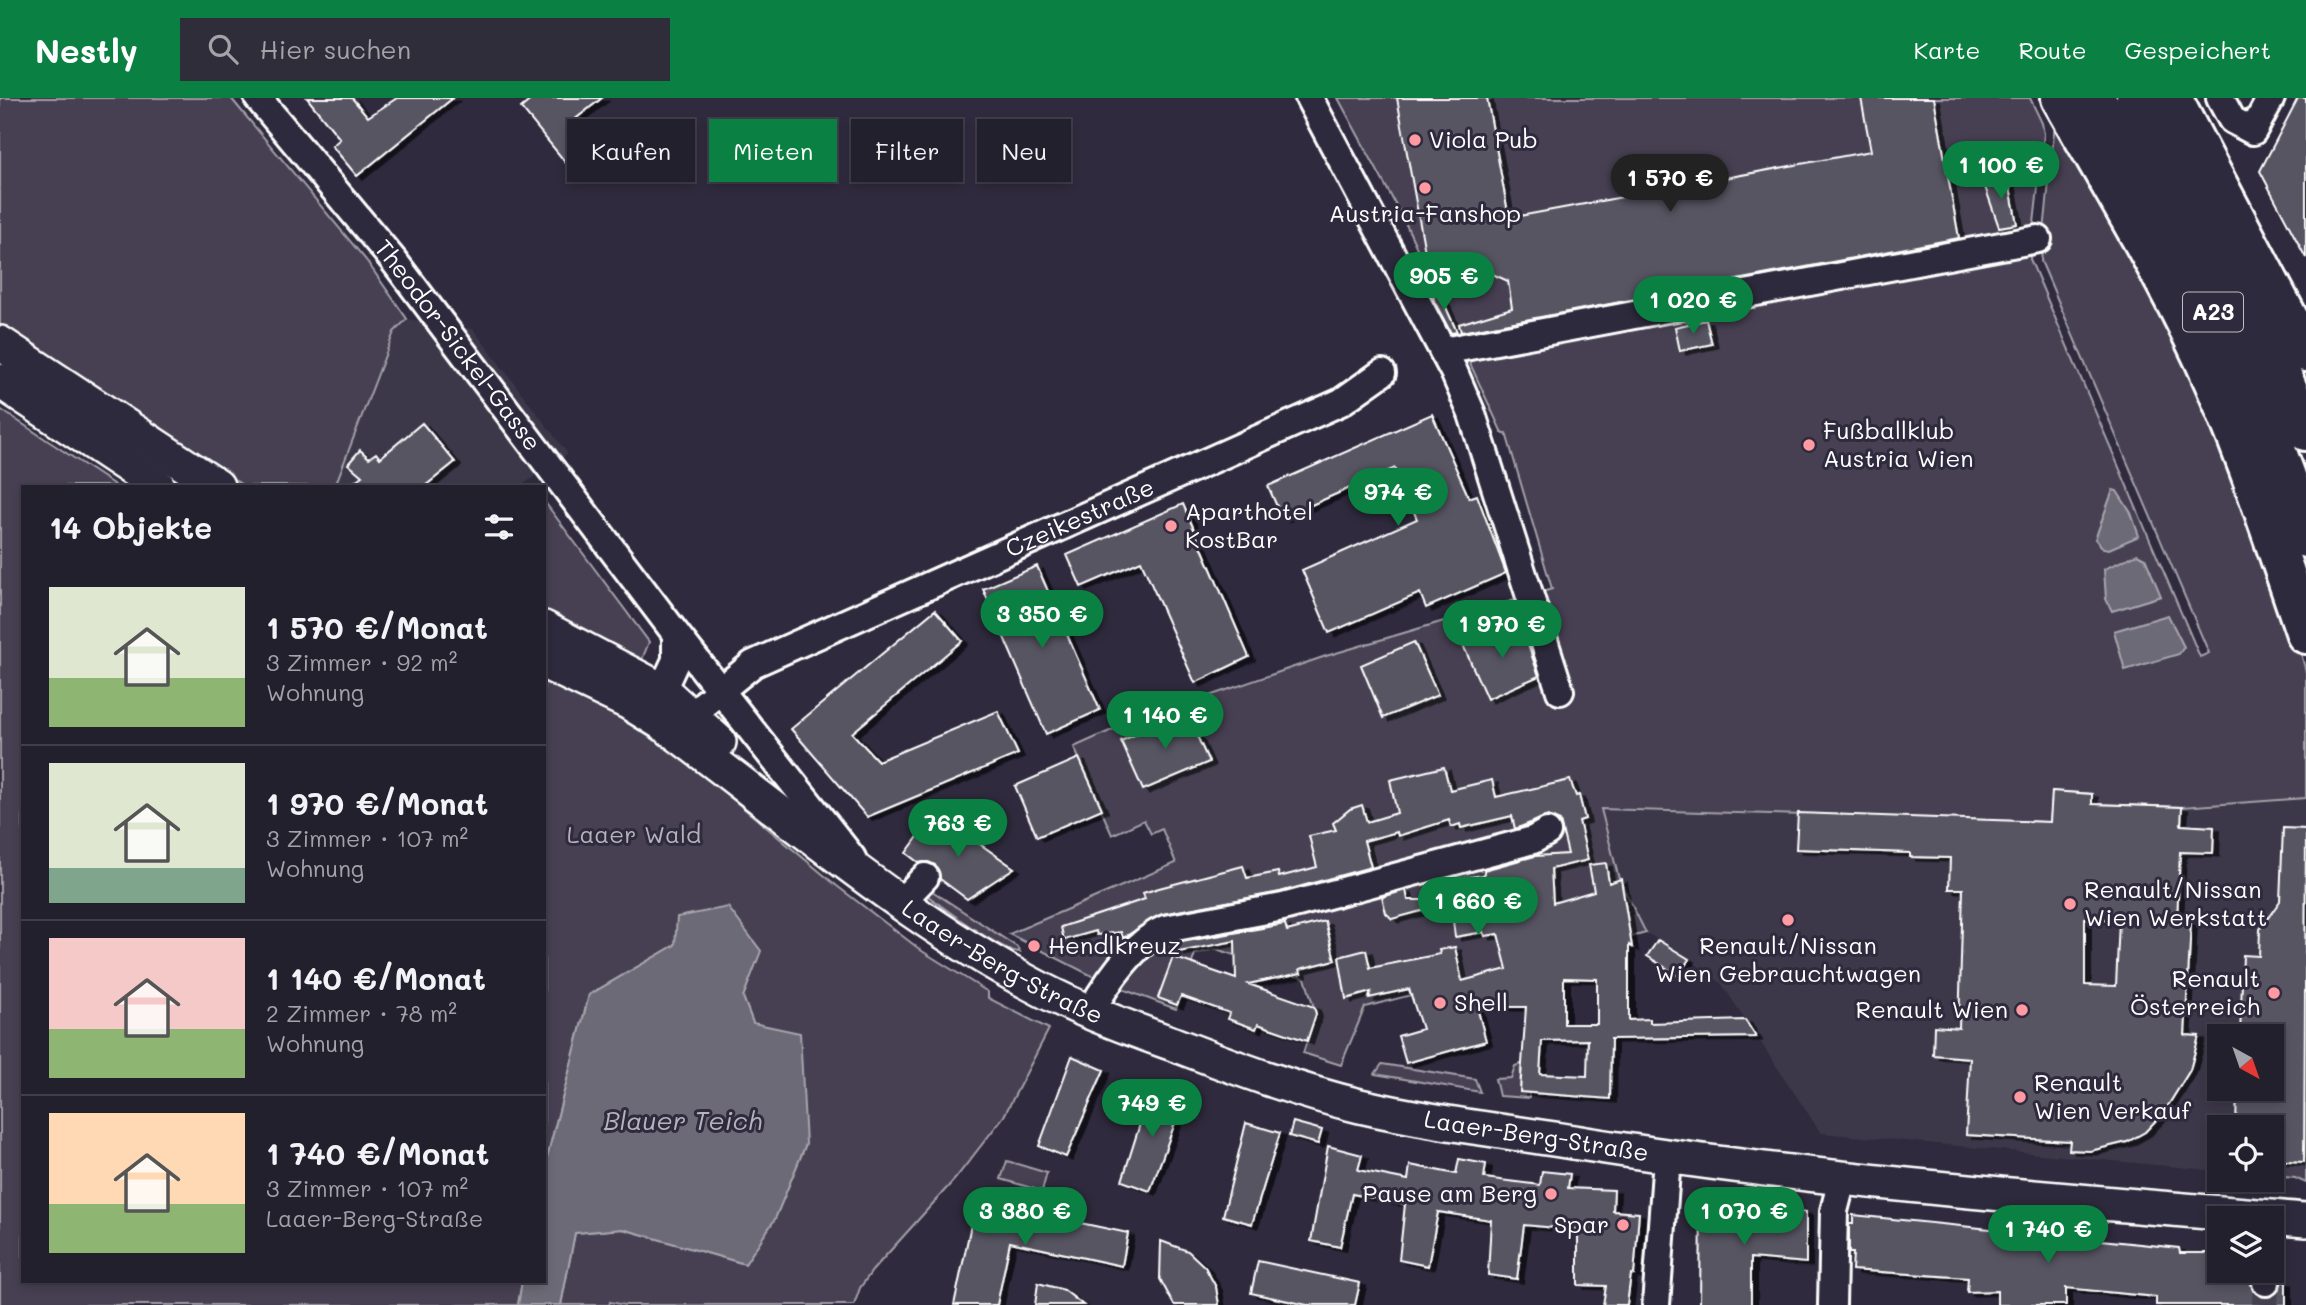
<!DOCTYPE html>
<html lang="de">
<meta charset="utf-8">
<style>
body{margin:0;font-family:Mali,sans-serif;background:#2f2d3a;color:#f1f3f6;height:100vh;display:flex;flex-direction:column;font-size:26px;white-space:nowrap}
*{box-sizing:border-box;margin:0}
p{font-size:23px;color:#a3a3aa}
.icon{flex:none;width:38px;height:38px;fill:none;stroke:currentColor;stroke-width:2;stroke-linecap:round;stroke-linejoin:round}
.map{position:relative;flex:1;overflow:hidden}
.sheet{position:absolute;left:21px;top:387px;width:525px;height:798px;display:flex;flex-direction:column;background:#23202e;border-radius:0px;box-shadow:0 4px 10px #0003,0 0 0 2px #403e4a}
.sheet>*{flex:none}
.hud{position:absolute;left:567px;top:21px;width:665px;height:63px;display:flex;gap:14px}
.needle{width:46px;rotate:140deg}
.fabs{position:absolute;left:2207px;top:926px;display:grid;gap:14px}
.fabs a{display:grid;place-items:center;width:77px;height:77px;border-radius:0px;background:#23202e;box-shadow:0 4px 10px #0003,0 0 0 2px #403e4a;font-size:35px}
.price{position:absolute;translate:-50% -60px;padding:0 16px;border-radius:24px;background:#0b8043;color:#fff;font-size:23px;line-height:46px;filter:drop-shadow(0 2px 4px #0008)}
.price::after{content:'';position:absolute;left:50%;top:42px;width:21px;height:16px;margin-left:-10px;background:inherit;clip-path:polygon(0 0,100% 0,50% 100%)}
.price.selected{background:#222;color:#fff}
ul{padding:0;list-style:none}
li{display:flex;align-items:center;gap:21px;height:175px;padding:0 28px}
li+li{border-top:2px solid #403e4a}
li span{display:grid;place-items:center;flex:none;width:196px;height:140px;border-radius:0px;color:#555}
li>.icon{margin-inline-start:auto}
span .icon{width:84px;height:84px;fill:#fffc;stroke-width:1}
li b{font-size:30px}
h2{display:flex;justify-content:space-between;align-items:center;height:84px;padding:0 28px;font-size:30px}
.chip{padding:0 24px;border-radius:0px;background:#23202e;box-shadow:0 4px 10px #0003,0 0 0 2px #403e4a;font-size:24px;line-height:63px}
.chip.selected{background:#0b8043;color:#fff}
header{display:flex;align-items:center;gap:42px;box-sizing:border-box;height:98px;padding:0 35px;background:#0b8043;color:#fff}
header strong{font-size:33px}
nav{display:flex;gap:38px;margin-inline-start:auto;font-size:24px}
.search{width:490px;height:63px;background:#2f2d3a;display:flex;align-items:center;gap:18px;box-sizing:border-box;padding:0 24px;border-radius:0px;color:#a3a3aa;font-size:26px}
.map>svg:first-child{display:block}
.built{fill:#3c3749;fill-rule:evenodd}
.green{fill:#464152;stroke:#a2a0a8;stroke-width:2}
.water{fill:#6d6a77;stroke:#a7a6ad;stroke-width:2}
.building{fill:#595564;stroke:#fff;stroke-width:2;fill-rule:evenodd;filter:url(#shadow)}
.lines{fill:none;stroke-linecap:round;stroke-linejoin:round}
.minor-tunnel{stroke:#443f50;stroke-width:26;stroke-dasharray:26 13;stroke-linecap:butt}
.minor-casing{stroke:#fff;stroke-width:32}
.major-casing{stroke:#fff;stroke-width:38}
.highway-casing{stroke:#fff;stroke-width:44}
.minor{stroke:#2f2a3d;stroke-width:26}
.major{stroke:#2f2a3d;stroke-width:33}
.highway{stroke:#2f2a3d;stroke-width:38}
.poi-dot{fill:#ff9aa2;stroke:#2f2a3d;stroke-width:2.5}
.labels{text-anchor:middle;stroke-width:6;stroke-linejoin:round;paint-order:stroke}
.shield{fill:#2f2a3d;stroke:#c1bfc5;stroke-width:2}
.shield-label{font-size:23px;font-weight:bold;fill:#fff}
.poi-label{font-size:24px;fill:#fff;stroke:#2f2a3d;text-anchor:start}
.street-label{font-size:24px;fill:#fff;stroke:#2f2a3d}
.park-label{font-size:24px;fill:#b5b3ba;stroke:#2f2a3d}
.water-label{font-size:26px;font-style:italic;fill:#b6b4bb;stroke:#2f2a3d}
</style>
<header>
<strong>Nestly</strong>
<div class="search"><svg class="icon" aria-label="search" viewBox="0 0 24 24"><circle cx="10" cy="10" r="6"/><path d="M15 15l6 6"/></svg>Hier suchen</div>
<nav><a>Karte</a><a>Route</a><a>Gespeichert</a></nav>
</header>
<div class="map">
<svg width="2306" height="1207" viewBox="0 0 2306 1207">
<defs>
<filter id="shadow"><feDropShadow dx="6" dy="3.5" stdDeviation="0" flood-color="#0009"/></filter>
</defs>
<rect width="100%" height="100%" fill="#2f2a3d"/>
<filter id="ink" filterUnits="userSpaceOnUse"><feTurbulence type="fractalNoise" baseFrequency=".0143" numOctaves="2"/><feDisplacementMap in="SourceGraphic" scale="14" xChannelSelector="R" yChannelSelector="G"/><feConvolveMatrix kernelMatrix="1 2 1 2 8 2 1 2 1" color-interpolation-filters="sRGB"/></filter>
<g filter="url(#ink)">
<path class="built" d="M407,221l66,10 95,125 -47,32h-186l59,-154z
M2052,693l40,3v10l214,-6v306l-3,79 -8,-5 -23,-2v-49h-53v44l-398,-38 -100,-150 -44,-33 -31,-17 -27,-54 -19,-70 351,9zM2219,938h53v52h-53z"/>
<path class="green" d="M0,0h231l9,11 126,151 41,59 -13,13 -59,154h-91l-244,-159z
M1338,0h692l12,25 2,11 -14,125 170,398 9,-4 -168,-392 14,-138 115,189 124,315 12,45v126l-124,9 -90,-3v-10l-39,-3 -3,31 -449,-13 18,70 27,54 -281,74 -24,58 -38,-12 13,-39 -11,-36 -89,-29 -21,5 -19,55 -70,-26 -97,-49 167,-71 -14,-34 -11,5 -7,-14 -32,15 -38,-88 47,-21 205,-70 226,-67 -46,-156h-4l-98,-213z
M0,311l116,77h-93v795h499l-4,24h-518z
M544,403l105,141 -8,20 -97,-48z
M544,582l60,28 83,53 150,125 85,65 66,41v6l61,31 -45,87 -49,63 -83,92 -12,17 -6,17h-230l-14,-3 -1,3h-48l14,-72 48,-4 122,35 8,-241 -10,-26 17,-46 -85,-6 -86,50 -45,174z
M923,787l94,62 3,5c-20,0 -83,-49 -100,-62z
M1382,966l93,15 5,13 -105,-18z
M1521,966l-1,27 9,1v6l-30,-2 -4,-17 16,-1 4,-12z
M2306,1006v79l-11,-5 -23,-2v-16l32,2z
M1007,1063l40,12 -5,18 -41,-12z"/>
<path class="water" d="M2113,392l4,1 14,22 8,23 -30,13 -6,-1 -8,-9z
M2137,456l8,4 16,38 -49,15 -6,-12 -2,-30z
M2168,517l16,32 -5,7 -54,16 -11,-39z
M728,809l33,44 -18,46 10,26 47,10 6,111 -31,75 -30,45 -122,-35 -48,4 -14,72h-43l4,-24h22v-112l45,-174 86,-50 2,-28z"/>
<path class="building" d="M307,0h45l16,19 29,-19h56l-96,78 -25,-30 8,-7z
M533,0h69l-29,23 17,20 -24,22 -45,-55z
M1397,0h90l22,120 362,-67 -10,-53h73l25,140 -498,94 -2,-8 53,-16 -4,-27 -20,-9 -57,13z
M2298,0h8v160l-46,-87z
M2008,78l9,48 -18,3 -16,-46z
M1439,194l18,40 -6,1 -17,-32 -1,-8z
M1706,222l6,24 -32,7 -5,-24z
M1432,316l37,84 8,-3 29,78 -80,35 -6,-15 -91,40 -27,-63 115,-51 -22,-51 -113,50 -14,-32z
M422,325l33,39 -30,24h-77l14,-10 -14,-12 12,-14 9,8 7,-5 4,5z
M1183,406l66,153 -54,26 -54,-122 -60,26 -14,-32z
M1037,468l63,144 -54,24 -63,-145z
M935,512l27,31 -110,92 26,28 120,-50 20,43 -151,63 -76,-88z
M1519,522l20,56 -52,23 -24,-54z
M1414,544l24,53 -55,23 -22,-53z
M1186,614l23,50 -66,28 -22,-49z
M1079,660l23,51 -65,28 -22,-51z
M1444,669l6,23 42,-10 4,17 74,-17 6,16 3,-1 6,24 -6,2 9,39 -37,9 2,34 41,-12 -5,-26 17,-2 3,20 12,-4 11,68 -3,-2v75l21,-1v4l95,-3 11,17 -145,2 -1,60 -90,-7 6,-85h-49l9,34 -80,22 -8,-27 24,-7 -13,-40 -40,9 2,-6 -25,7 -7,-42 27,-7 4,18 70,-14 -1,-4 16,-3 7,34 45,-12 -9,-35 -13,2 -1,-4 -29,5 -3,-25h-16v-5l-44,12 -6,-6 -4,-16 24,-7 2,10h28v-7l28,-1 -2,-14 22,-3v-5l51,-14 33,-2 -8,-33 -12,-5 -33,13 -3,-13 -51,12 -1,-4 -9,3 -2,-7 -51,16 -1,-4 -33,9 7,26 -91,25 -118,22 -39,24 -2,-6 -24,3 -1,-4 -32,9 -3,-13 84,-28 -2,-6 16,-5 84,-22 4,12 31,-6 1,5 38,-10 -8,-31 27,-6 -3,-7 17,-14 12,-4 5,17 30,-9 -7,-33zM1564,880l33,1v45h-33zM1588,942l-1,36 -47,-2 2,-33z
M2052,693l40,3v10l90,3 -1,18 33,2 -1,26 -33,-1 -3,69 14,1 -6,113 14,1 -9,34 -26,42 -19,20 -18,10 -37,9 -21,-1 1,-9 -104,-6 4,-77 -37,-3 1,-29 25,2 4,-139h-14l1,-31 -40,-1v-4l-114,-4 2,-36 252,9zM2085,820l34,2 -3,66 -31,-1z
M947,723l67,47 -47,31 -27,-20 -5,-14 -7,-3 -9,1 -13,-10 14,-19z
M2283,730l23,1 -2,333 -32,-2v-33h-36l1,-39h35v-52h-32l3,-81 16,1 1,-27 20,-28z
M1325,823l10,39 -35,9 1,4 -53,11 66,23 2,7 -9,27 -49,-17 -2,5 -28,-10 2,-6 -49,-17 -4,9 -19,-7 15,-41 63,22 -1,-38 -56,11 -9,-8 115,-20 2,7z
M1658,842l31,19 -10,17 -32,-20z
M1072,958l32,14 -38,87 -27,-11z
M1151,991l32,12 -33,90 -28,-10z
M1293,1024l29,8 -4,14 -29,-8z
M1246,1025l34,10 -28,91 -29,-8z
M1328,1048l34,9 -4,15 50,10 2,-15 46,9 3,-15 27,5 -2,14 56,7 2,-14 28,3 -2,14 46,2 -1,21 26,2 -5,62 -3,-1 -4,31h-24l3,-19 -28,-1v-55l-54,-5 -7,54 -29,-4 3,-55 -53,-8 -10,54 -29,-6 6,-56 -53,-10 -12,53 -29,-6z
M1701,1102l105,12v51l-55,-5v47h-51z
M976,1103l152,32 -6,33 -112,-24 -13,63h-43z
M1853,1117l326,33 1,5h39v17h27l-4,12h8l9,14h14l9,-14h4v23h-130v-8l-90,-9v17h-69v-14l-30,1 1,-14 -116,-8 1,-17h-4v-29h4z
M1161,1143l27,10 17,16 11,20 3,18h-45l-14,-26z
M1258,1163l102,22 -5,22h-48l-56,-12z
M1038,1185l26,7 19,15h-48z"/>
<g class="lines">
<path class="minor-tunnel" d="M2265,1207l1,-23"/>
<g class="minor-casing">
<g id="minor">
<path id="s1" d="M258,0l136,163 282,373 176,224"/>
<path d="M1309,0l145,274 18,42 88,277"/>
<path d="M2220,0l12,22 21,11 18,-33"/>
<path d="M1443,253l595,-112"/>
<path d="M662,611v-19l14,-30v-26"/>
<path id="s2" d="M686,637l19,-32 48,-39 588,-262 41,-29"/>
<path d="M901,804l24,-25"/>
<path d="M1090,914c16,-28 44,-70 75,-83l118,-22 250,-67 14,-8"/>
<path d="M2266,1184v-12"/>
<path d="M1656,1207l11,-147"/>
<path d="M1832,1207l2,-94 8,-31"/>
</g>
</g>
<g class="major-casing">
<g id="major">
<path d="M0,245l217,143"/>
<path d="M0,283l158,105"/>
<path d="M544,530l118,62 57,52"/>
<path id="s3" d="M544,564l84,40 34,21c131,96 260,211 407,280 34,16 71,29 107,42 60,23 122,46 184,61 74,17 151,26 226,38 239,38 479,56 720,76"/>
</g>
</g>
<g class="highway-casing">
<path id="highway" d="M2061,0c49,86 101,172 143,262 41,89 70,182 102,274
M2095,0c79,142 166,283 211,440
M2136,0l125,230 45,103
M2172,0l134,254"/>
</g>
<use href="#minor" class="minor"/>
<use href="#major" class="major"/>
<use href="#highway" class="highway"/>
</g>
</g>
<g class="poi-dot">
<circle cx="1415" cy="42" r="7"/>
<circle cx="1425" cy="90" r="7"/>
<circle cx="1809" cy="347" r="7"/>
<circle cx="1171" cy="428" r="7"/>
<circle cx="2070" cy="806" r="7"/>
<circle cx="1788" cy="822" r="7"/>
<circle cx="1034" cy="848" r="7"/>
<circle cx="2274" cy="895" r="7"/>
<circle cx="1440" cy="905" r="7"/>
<circle cx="2022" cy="912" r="7"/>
<circle cx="2020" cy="999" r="7"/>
<circle cx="1551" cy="1096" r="7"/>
<circle cx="1623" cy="1127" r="7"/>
</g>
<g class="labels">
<rect class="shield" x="2183" y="194.5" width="60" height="39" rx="5"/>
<g class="shield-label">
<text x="2213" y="222">A23</text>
</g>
<g class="poi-label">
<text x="1429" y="50">Viola Pub</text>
<text x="1425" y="124" text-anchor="middle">Austria-Fanshop</text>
<text x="1823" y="341">Fußballklub<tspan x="1823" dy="28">Austria Wien</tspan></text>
<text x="1185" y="422">Aparthotel<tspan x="1185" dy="28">KostBar</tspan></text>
<text x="2084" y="800">Renault/Nissan<tspan x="2084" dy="28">Wien Werkstatt</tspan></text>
<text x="1048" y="856">Hendlkreuz</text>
<text x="1788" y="856" text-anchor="middle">Renault/Nissan<tspan x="1788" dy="28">Wien Gebrauchtwagen</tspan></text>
<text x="2260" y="889" text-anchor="end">Renault<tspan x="2260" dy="28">Österreich</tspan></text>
<text x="1454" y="913">Shell</text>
<text x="2008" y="920" text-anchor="end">Renault Wien</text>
<text x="2034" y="993">Renault<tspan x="2034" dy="28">Wien Verkauf</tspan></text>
<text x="1537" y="1104" text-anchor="end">Pause am Berg</text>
<text x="1609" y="1135" text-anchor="end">Spar</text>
</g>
<g class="street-label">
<text dy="8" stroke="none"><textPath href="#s1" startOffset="318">Theodor-Sickel-Gasse</textPath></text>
<text dy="8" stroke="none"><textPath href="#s2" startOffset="457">Czeikestraße</textPath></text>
<text dy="8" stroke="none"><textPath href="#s3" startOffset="550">Laaer-Berg-Straße</textPath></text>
<text dy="8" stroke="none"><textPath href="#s3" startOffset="1116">Laaer-Berg-Straße</textPath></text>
</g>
<g class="park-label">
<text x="634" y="745">Laaer Wald</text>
</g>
<g class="water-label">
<text x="683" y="1032">Blauer Teich</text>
</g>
</g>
</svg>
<div class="fabs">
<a><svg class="needle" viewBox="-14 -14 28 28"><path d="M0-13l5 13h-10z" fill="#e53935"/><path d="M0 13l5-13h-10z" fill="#a3a3aa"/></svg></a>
<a><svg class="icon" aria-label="locate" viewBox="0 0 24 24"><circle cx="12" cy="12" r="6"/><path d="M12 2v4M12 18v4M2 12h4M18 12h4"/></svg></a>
<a><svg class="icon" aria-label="layers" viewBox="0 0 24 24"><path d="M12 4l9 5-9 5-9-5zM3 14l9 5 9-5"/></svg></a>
</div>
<b class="price" style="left:2001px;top:103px">1 100 €</b>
<b class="price selected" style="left:1670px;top:116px">1 570 €</b>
<b class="price" style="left:1444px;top:214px">905 €</b>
<b class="price" style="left:1693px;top:238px">1 020 €</b>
<b class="price" style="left:1398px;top:430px">974 €</b>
<b class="price" style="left:1042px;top:552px">3 350 €</b>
<b class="price" style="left:1502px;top:562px">1 970 €</b>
<b class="price" style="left:1165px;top:653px">1 140 €</b>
<b class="price" style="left:958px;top:761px">763 €</b>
<b class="price" style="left:1478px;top:839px">1 660 €</b>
<b class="price" style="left:1152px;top:1041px">749 €</b>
<b class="price" style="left:1025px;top:1149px">3 380 €</b>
<b class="price" style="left:1744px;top:1149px">1 070 €</b>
<b class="price" style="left:2048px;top:1167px">1 740 €</b>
<div class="hud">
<a class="chip">Kaufen</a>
<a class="chip selected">Mieten</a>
<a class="chip">Filter</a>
<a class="chip">Neu</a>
</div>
<section class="sheet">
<h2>14 Objekte<svg class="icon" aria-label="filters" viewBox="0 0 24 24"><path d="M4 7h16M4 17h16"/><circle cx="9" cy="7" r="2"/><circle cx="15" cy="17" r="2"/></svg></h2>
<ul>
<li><span style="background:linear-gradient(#dfe7d0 65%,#8fb573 0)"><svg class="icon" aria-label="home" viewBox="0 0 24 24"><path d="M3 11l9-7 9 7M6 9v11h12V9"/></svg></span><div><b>1 570 €/Monat</b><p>3 Zimmer · 92 m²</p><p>Wohnung</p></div></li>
<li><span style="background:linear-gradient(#dfe7d0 75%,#7fa58c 0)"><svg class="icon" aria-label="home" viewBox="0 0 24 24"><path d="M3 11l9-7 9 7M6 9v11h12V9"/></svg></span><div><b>1 970 €/Monat</b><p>3 Zimmer · 107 m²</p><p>Wohnung</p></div></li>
<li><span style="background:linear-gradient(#f6c9c9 65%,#8fb573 0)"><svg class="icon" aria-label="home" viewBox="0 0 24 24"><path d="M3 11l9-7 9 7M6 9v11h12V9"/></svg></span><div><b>1 140 €/Monat</b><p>2 Zimmer · 78 m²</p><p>Wohnung</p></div></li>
<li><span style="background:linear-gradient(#ffd9b3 65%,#8fb573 0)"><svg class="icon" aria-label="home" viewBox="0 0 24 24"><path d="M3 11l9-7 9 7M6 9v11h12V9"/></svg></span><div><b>1 740 €/Monat</b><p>3 Zimmer · 107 m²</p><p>Laaer-Berg-Straße</p></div></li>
</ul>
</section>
</div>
